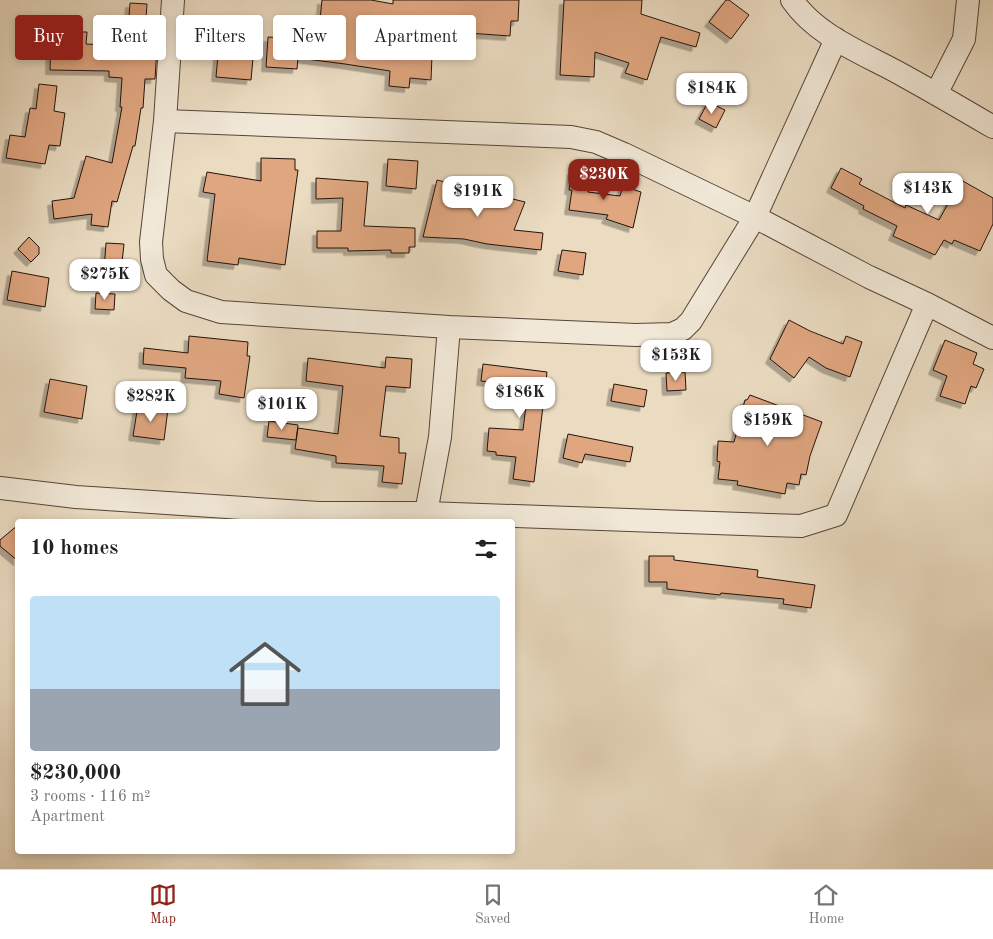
<!DOCTYPE html>
<meta charset="utf-8">
<style>
body{margin:0;font-family:"Old Standard TT",serif;background:#f2f2f2;color:#222;height:100vh;display:flex;flex-direction:column;font-size:19px;white-space:nowrap}
*{box-sizing:border-box;margin:0}
p{font-size:16px;color:#767676}
.icon{flex:none;width:28px;height:28px;fill:none;stroke:currentColor;stroke-width:2;stroke-linecap:round;stroke-linejoin:round}
.map{position:relative;flex:1;overflow:hidden}
.drawer{position:absolute;left:15px;top:519px;width:500px;height:335px;display:flex;flex-direction:column;background:#fff;border-radius:5px;box-shadow:0 2px 8px #0003}
.drawer>*{flex:none}
.banner{position:absolute;left:15px;top:15px;width:500px;height:45px;display:flex;gap:10px}
.price{position:absolute;translate:-50% -42px;padding:0 11px;border-radius:10px;background:#fff;color:#222;font-size:16px;line-height:32px;filter:drop-shadow(0 1px 2px #0008)}
.price::after{content:'';position:absolute;left:50%;top:30px;width:15px;height:11px;margin-left:-8px;background:inherit;clip-path:polygon(0 0,100% 0,50% 100%)}
.price.active{background:#8f2418;color:#fff}
ul{padding:0;list-style:none}
li{display:grid;align-content:center;gap:10px;height:265px;padding:0 15px}
li span{display:grid;place-items:center;height:155px;border-radius:5px;color:#555}
li>.icon{margin-inline-start:auto}
span .icon{width:90px;height:90px;fill:#fffc;stroke-width:1}
li b{font-size:21px}
h2{display:flex;justify-content:space-between;align-items:center;height:60px;padding:0 15px;font-size:21px}
.chip{padding:0 18px;border-radius:5px;background:#fff;box-shadow:0 2px 8px #0003;font-size:18px;line-height:45px}
.chip.active{background:#8f2418;color:#fff}
.tab-bar{display:flex;justify-content:space-around;align-items:center;height:70px;border-top:1px solid #e0e0e0;background:#fff;font-size:14px;color:#767676}
.tab-bar a{display:grid;justify-items:center;gap:2px}
.tab-bar .active{color:#8f2418}
.map>svg:first-child{display:block}
.building{fill:#dfa680;stroke:#24130c;filter:url(#shadow)}
.lines{fill:none;stroke-linecap:round;stroke-linejoin:round}
.minor-casing{stroke:#564539;stroke-width:24}
.minor{stroke:#f1e8d7;stroke-width:22}
</style>
<div class="map">
<svg width="993" height="869" viewBox="0 0 993 869">
<defs>
<filter id="shadow"><feDropShadow dx="-4.5" dy="4.5" stdDeviation="0" flood-color="#0004"/></filter>
</defs>
<rect width="100%" height="100%" fill="#eadbc1"/>
<filter id="stains"><feTurbulence type="fractalNoise" baseFrequency=".004" numOctaves="4"/><feColorMatrix values="0 0 0 0 .2 0 0 0 0 .09 0 0 0 0 .02 0 0 0 .5 -.17"/></filter>
<radialGradient id="worn" r=".72"><stop offset=".6" stop-color="#630" stop-opacity="0"/><stop offset="1" stop-color="#630" stop-opacity=".3"/></radialGradient>
<path class="building" d="M322,0h49l22,4v-4h126l-1,21h-7l-1,15 -140,-10 -2,15 64,14 -1,25 -21,-2 -1,10 -20,-2 1,-15 -45,-7 -47,-6 -1,11 -31,-2 2,-30 47,3 1,-10h3z
M564,0h78l-1,14 59,19 -4,14 -35,-10 -14,43 -22,-7 4,-10 -34,-11 -1,25 -34,-2z
M726,0h3l20,15 -18,24 -22,-17z
M130,3l17,1 -3,43h13l-2,32h-10l-2,29h-2l-6,38h-2l-16,56 -5,-1 -4,26 -17,-2 1,-11 -38,5 -2,-18 22,-3 12,-42 26,7 10,-56h-2l2,-29 -13,-1v-6l-59,-1 1,-38h36l-1,12 41,2z
M218,55l35,3 -2,22 -35,-3z
M39,84l18,2 -3,25 11,2 -5,33 -11,-1 -4,19 -39,-6 4,-23 15,2 5,-29 6,1z
M708,102l17,8 -9,18 -17,-9z
M261,158l34,1v11h3l-13,95 -46,-7 -1,7 -31,-4 8,-67 -12,-2 4,-20 54,9z
M388,159l30,2 -2,28 -30,-3z
M841,168l21,11 -3,5 46,24 1,-3 33,15 22,-40 32,18v26l-13,27 -26,-11 -2,4 -8,-4 -9,15 -42,-19 4,-10 -34,-17 1,-3 -33,-18z
M572,170l16,2v7h2l-2,13 32,4 3,-10 18,6 -8,36 -27,-9 2,-4 -39,-5 3,-20h-3z
M316,178l52,4 -4,44 51,2v19h-6v6h-18v-3l-43,1v-3h-31v-17h24l2,-33 -27,1z
M437,180l88,22 -11,28 29,3 -2,17 -54,-6 -23,-5 -41,-2z
M29,237l10,10v7l-8,8 -13,-13z
M106,243l18,1 -3,28 -17,-1z
M562,250l24,3 -3,22 -25,-4z
M12,271l37,7 -4,29 -38,-7z
M96,293l19,1 -1,16 -19,-1z
M789,320l21,11 33,13 3,-8 16,6 -12,35 -24,-9 -17,-11 -15,21 -24,-19z
M189,336l59,6 -1,14h3l-6,42 -25,-4 2,-13 -36,-3 1,-10 -43,-4 1,-16 44,5z
M945,340l32,13 -4,11 11,5 -8,19 -5,-2 -6,18 -25,-8 7,-20 -14,-6z
M386,357l26,2 -2,29 -24,-2 -6,50 19,2v15h7l-4,31 -20,-2 2,-16 -48,-3v-7l-41,-7 3,-21 40,6 5,-48 -37,-5 2,-23 77,10z
M483,364l64,8 -13,110 -21,-3 3,-22 -20,-2v-3l-9,-1 2,-23 34,2 4,-33 -8,-1 1,-11 -39,-4z
M685,372l1,18 -19,1 -1,-18z
M50,379l37,7 -5,33 -38,-7z
M614,384l33,6 -3,17 -33,-6z
M750,395l72,27 -12,34 -4,19 -5,-1 -2,11 -12,-2 -2,11 -48,-9 1,-4 -20,-2 2,-17 -3,-1 1,-20 16,1 11,-42h2z
M138,405l30,4 -4,31 -31,-4z
M269,421l29,4 -2,15 -29,-3z
M568,434l65,13 -3,15 -45,-8 -3,9 -19,-5z
M18,525v36l-18,-15v-6z
M649,556h25v4l84,10 -1,7 58,8 -4,23 -28,-4 1,-5 -63,-6 -1,2 -53,-6v-7h-18z"/>
<g class="lines">
<g class="minor-casing">
<path id="minor" d="M792,0c26,38 76,55 114,77 29,16 58,33 87,50
M836,39l-81,178 114,60 58,27 66,34
M936,94l28,-55 4,-39
M165,121l406,16 25,5 28,12 131,63 -64,104 -8,8 -11,5 -36,1 -187,-8 -228,-15 -35,-11 -15,-11 -15,-15 -4,-16 -1,-17z
M165,121l8,-121
M0,488l76,9 243,16h107l14,-76 9,-110
M426,513l375,13 35,-11 91,-211"/>
</g>
<use href="#minor" class="minor"/>
</g>
<rect width="100%" height="100%" filter="url(#stains)"/>
<rect width="100%" height="100%" fill="url(#worn)"/>
</svg>
<b class="price" style="left:712px;top:115px">$184K</b>
<b class="price active" style="left:604px;top:201px">$230K</b>
<b class="price" style="left:928px;top:215px">$143K</b>
<b class="price" style="left:478px;top:218px">$191K</b>
<b class="price" style="left:105px;top:301px">$275K</b>
<b class="price" style="left:676px;top:382px">$153K</b>
<b class="price" style="left:520px;top:419px">$186K</b>
<b class="price" style="left:151px;top:423px">$282K</b>
<b class="price" style="left:282px;top:431px">$101K</b>
<b class="price" style="left:768px;top:447px">$159K</b>
<div class="banner">
<a class="chip active">Buy</a>
<a class="chip">Rent</a>
<a class="chip">Filters</a>
<a class="chip">New</a>
<a class="chip">Apartment</a>
</div>
<section class="drawer">
<h2>10 homes<svg class="icon" aria-label="filters" viewBox="0 0 24 24"><path d="M4 7h16M4 17h16"/><circle cx="9" cy="7" r="2"/><circle cx="15" cy="17" r="2"/></svg></h2>
<ul>
<li><span style="background:linear-gradient(#bfe0f5 60%,#9aa5b1 0)"><svg class="icon" aria-label="home" viewBox="0 0 24 24"><path d="M3 11l9-7 9 7M6 9v11h12V9"/></svg></span><div><b>$230,000</b><p>3 rooms · 116 m²</p><p>Apartment</p></div></li>
</ul>
</section>
</div>
<nav class="tab-bar">
<a class="active"><svg class="icon" aria-label="map" viewBox="0 0 24 24"><path d="M3 6l6-2 6 2 6-2v14l-6 2-6-2-6 2zM9 4v14M15 6v14"/></svg>Map</a>
<a><svg class="icon" aria-label="saved" viewBox="0 0 24 24"><path d="M7 4h10v16l-5-4-5 4z"/></svg>Saved</a>
<a><svg class="icon" aria-label="home" viewBox="0 0 24 24"><path d="M3 11l9-7 9 7M6 9v11h12V9"/></svg>Home</a>
</nav>
